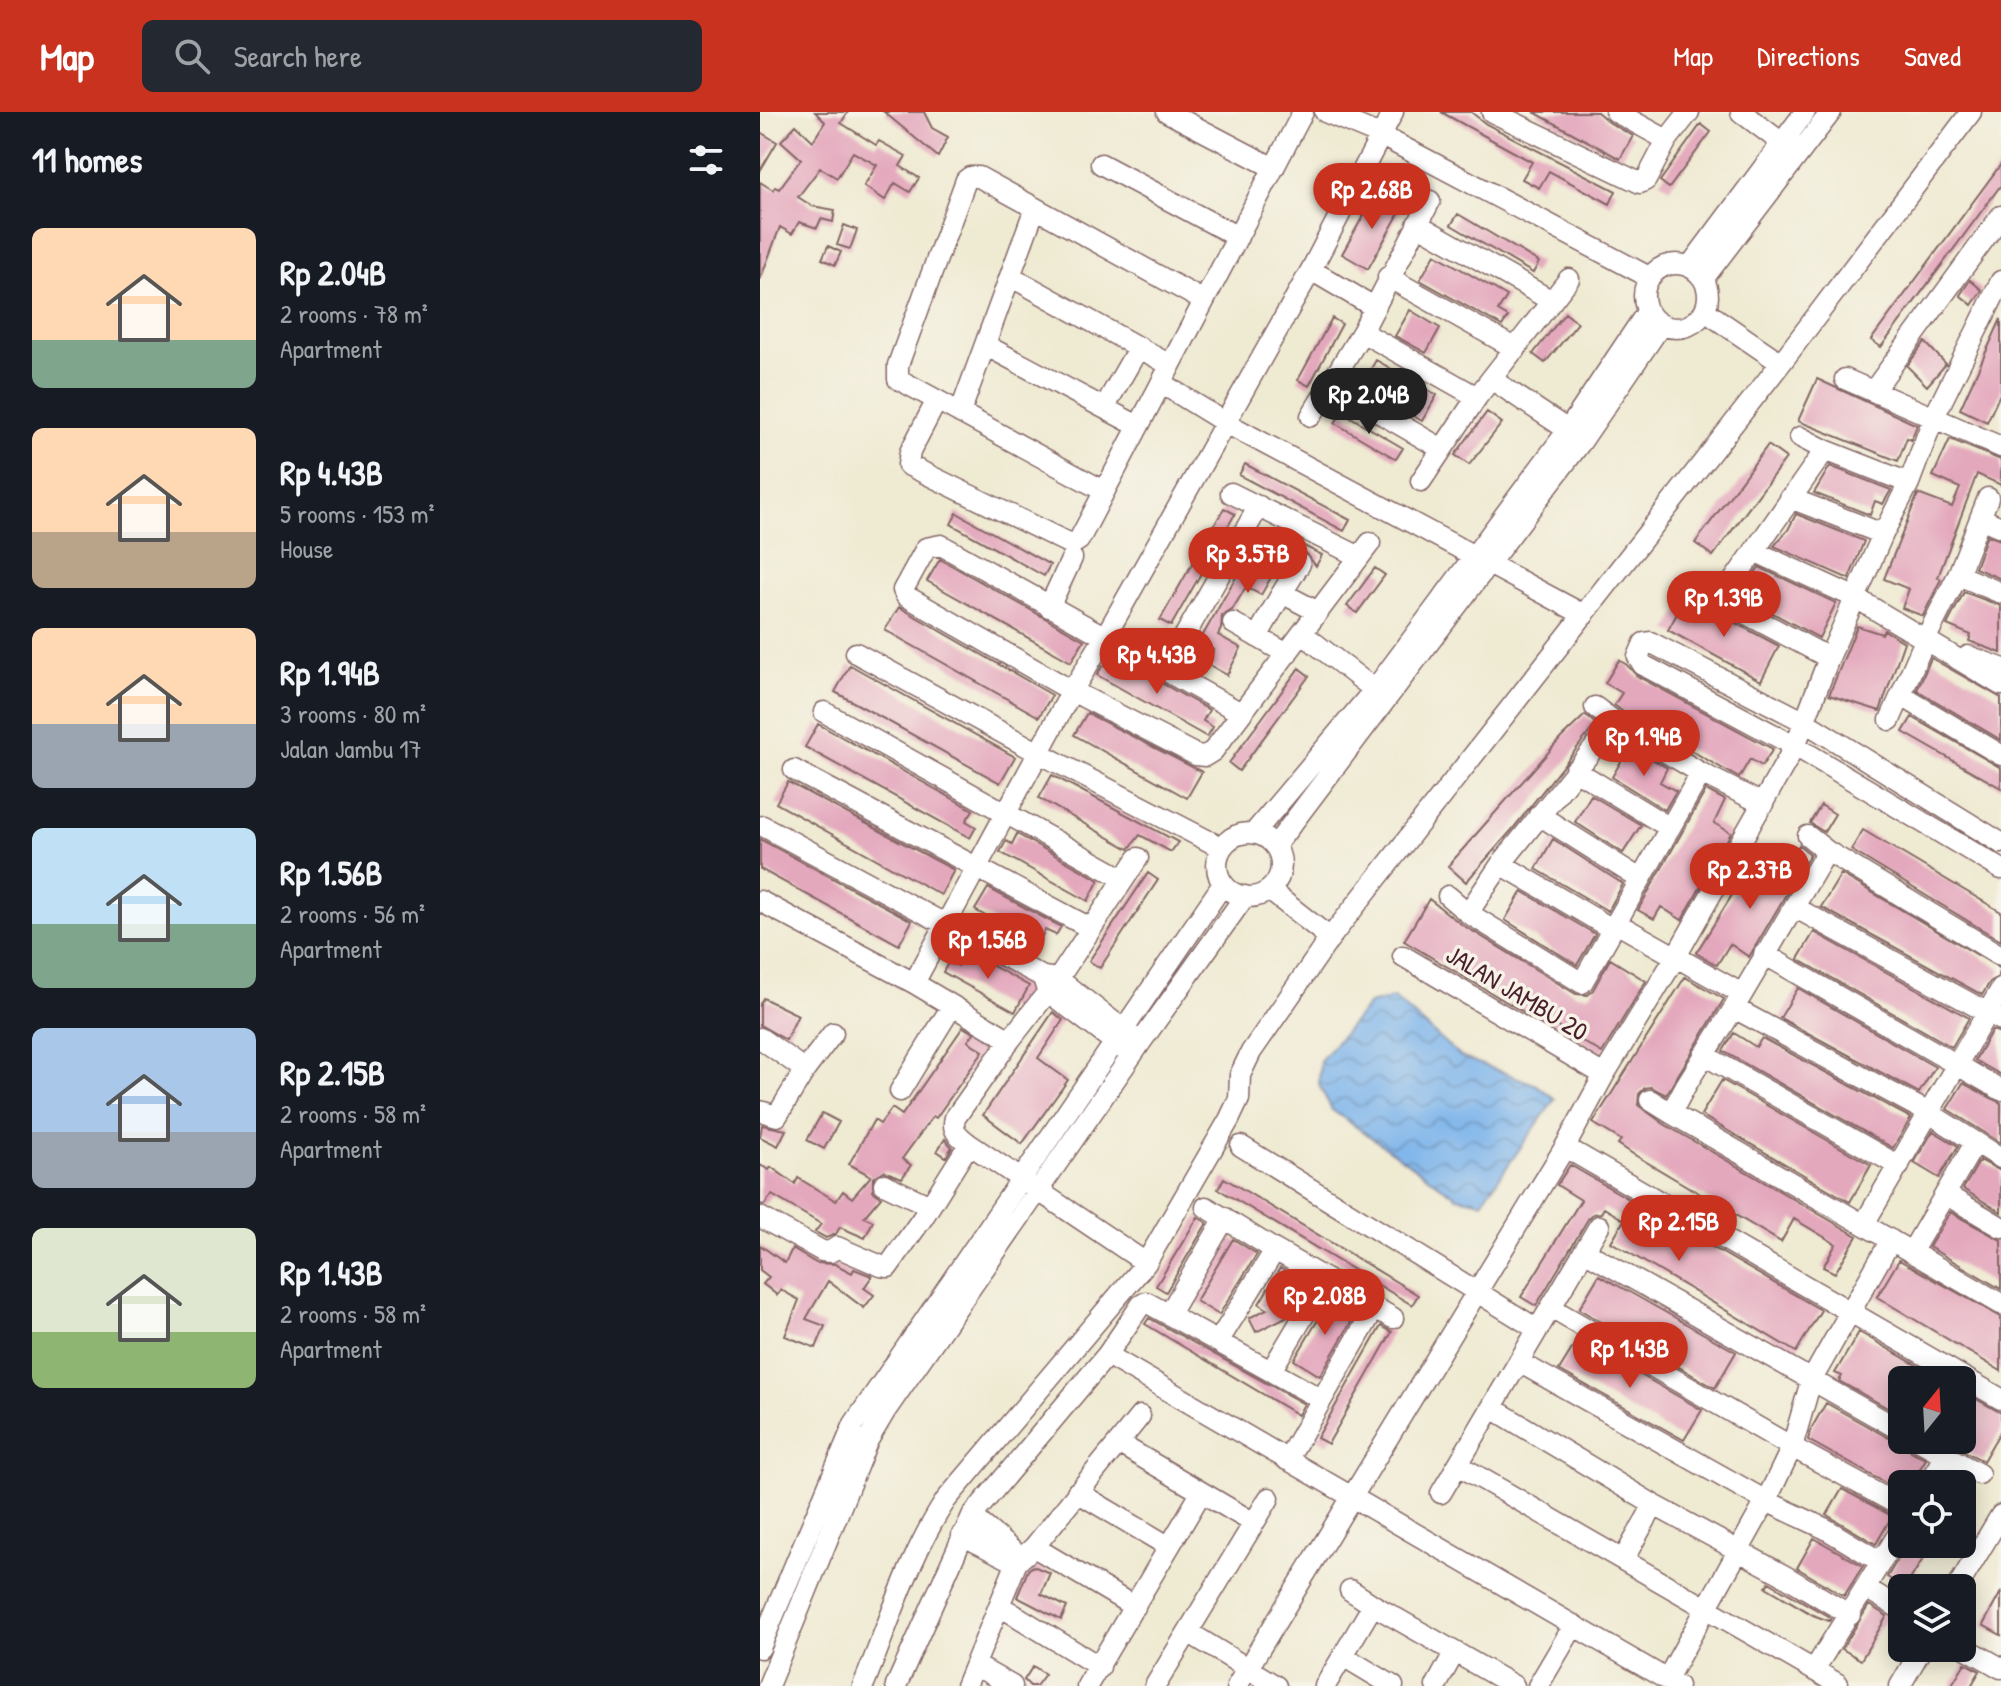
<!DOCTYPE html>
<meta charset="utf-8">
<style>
body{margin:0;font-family:"Patrick Hand",sans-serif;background:#242831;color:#f1f3f6;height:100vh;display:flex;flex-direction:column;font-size:30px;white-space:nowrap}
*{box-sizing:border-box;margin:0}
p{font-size:26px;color:#9ea1a6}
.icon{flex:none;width:44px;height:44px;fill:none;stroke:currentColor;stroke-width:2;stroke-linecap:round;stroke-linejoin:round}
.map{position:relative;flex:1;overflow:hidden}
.drawer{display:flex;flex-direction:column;background:#171b24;width:760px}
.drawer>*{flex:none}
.needle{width:52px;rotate:18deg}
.fabs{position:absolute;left:1128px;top:1254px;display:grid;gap:16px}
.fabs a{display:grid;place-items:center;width:88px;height:88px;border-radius:12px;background:#171b24;box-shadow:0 4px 20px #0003;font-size:40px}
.price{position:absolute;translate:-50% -68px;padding:0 18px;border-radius:28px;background:#c8321e;color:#fff;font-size:26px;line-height:52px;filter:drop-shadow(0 2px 4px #0008)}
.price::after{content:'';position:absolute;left:50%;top:48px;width:24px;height:18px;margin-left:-12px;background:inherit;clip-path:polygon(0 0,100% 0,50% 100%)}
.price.current{background:#222;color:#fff}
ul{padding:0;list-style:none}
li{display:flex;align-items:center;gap:24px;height:200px;padding:0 32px}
li span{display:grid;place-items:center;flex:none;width:224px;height:160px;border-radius:12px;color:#555}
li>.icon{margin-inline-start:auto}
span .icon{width:96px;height:96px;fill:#fffc;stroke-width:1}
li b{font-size:34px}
h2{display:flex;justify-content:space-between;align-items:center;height:96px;padding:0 32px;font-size:34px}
header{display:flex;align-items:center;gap:48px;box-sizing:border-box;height:112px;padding:0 40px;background:#c8321e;color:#fff}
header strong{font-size:38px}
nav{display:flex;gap:44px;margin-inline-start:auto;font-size:28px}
.search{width:560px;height:72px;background:#242831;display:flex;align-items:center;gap:20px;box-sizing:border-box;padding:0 28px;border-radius:12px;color:#9ea1a6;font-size:30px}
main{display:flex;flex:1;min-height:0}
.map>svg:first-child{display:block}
.water{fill:url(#water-waves);stroke:#626a8b;stroke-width:2}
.building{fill:#e4a8bd}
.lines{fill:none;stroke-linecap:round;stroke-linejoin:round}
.minor-casing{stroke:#846665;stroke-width:23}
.minor{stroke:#fff;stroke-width:20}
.labels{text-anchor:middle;stroke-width:7;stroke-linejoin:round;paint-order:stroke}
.street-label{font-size:26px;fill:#4a1f2b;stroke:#f7f3e8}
</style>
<header>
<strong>Map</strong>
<div class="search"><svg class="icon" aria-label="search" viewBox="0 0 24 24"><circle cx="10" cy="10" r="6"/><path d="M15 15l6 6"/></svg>Search here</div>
<nav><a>Map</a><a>Directions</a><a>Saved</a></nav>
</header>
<main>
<section class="drawer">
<h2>11 homes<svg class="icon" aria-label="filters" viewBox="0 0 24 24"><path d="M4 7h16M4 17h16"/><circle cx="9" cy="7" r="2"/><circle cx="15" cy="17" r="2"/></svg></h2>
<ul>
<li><span style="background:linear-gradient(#ffd9b3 70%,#7fa58c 0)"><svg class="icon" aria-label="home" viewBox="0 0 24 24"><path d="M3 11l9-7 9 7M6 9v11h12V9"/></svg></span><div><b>Rp 2.04B</b><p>2 rooms · 78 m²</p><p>Apartment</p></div></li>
<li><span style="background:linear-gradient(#ffd9b3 65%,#b9a48a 0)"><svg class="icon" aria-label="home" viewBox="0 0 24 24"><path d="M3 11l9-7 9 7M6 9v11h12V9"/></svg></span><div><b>Rp 4.43B</b><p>5 rooms · 153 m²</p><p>House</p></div></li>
<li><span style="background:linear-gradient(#ffd9b3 60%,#9aa5b1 0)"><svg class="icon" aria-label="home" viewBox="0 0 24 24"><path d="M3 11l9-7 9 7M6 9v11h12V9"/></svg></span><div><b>Rp 1.94B</b><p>3 rooms · 80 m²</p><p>Jalan Jambu 17</p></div></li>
<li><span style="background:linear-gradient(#bfe0f5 60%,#7fa58c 0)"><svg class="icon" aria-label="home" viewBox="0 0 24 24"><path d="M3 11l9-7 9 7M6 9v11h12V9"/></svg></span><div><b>Rp 1.56B</b><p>2 rooms · 56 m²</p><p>Apartment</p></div></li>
<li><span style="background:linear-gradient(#a9c7e8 65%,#9aa5b1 0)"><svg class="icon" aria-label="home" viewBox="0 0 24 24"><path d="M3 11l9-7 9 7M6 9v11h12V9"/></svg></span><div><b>Rp 2.15B</b><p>2 rooms · 58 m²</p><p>Apartment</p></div></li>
<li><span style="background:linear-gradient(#dfe7d0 65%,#8fb573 0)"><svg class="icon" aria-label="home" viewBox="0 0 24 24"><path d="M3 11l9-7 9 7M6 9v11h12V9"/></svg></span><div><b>Rp 1.43B</b><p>2 rooms · 58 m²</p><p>Apartment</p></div></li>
</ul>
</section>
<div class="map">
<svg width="1241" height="1574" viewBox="0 0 1241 1574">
<defs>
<pattern id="water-waves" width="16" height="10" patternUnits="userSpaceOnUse" patternTransform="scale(2)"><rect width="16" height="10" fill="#7bb4eb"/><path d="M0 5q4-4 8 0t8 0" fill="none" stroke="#6792bf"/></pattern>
</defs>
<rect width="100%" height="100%" fill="#f7f3e8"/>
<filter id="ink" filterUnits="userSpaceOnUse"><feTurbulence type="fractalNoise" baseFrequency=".0125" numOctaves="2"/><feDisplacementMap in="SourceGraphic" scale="16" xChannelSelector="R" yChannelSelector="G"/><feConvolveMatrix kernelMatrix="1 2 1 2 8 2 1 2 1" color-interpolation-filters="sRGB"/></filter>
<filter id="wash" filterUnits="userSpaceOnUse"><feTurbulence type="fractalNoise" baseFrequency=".006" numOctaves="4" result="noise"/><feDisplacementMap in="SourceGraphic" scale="32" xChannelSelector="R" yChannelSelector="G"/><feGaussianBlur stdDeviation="1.8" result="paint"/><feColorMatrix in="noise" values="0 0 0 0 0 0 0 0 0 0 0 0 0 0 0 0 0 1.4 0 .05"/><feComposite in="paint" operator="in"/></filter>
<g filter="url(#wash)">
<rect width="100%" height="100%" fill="#efead2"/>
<path class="water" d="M634,886l67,59 76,28 18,14 -73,103 -25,-5 -125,-87 -13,-25 1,-24 49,-57z"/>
<g id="blocks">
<path class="building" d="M55,0h33l-7,11 35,22 3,-4 27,15 -6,10 19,12 -9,14 -15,-9 -10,17 -21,-14 13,-21 -24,-13 -16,26 -17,-10 -22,29 14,9 23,4 -2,12 -12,-3 -4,9 -18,-6 -7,12 -12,-7 -20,53v-98l13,8 2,-3 4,2 22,-30 -20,-18 15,-16 17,16 12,-19z
M124,0h40l8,16 16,9 -10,20z
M681,0h30l15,12 130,67 -6,13 -61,-33 -10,17 -17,-9 10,-17z
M774,0h63l13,11 23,13 -13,23z
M941,12l10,8 -42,56 -9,-7z
M0,20l17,10 -17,29z
M1241,52v21l-120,162 -10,-7z
M616,81l26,15 -34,61 -26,-15z
M698,102l81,48 -6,11 -82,-48z
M84,113l13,5 -7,19 -13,-4z
M68,134l13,6 -6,13 -13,-6z
M675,142l72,42 -9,15 10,6 -6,9 -82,-46z
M1210,168l12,10 -10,15 -12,-10z
M650,198l30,18 -14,25 -31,-17z
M805,201l13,10 -33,40 -12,-9z
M572,206l10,6 -33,62 -11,-6z
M1241,207v73l-14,30 -27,-13z
M1165,230l21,22 -19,22 -20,-20z
M616,248l61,35 -15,26 -61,-35z
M1057,267l100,46 -6,15 -4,-2 -9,23 -100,-40z
M582,300l61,36 -7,11 -61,-36z
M727,300l15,11 -33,42 -14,-10z
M1190,327l51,21v25l-24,-11 -39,103 3,2 -18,37 -21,-8 7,-19 -25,-10 34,-85 34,13 8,-19 -27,-12z
M1008,333l18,13 -73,98 -18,-13z
M485,352l105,56 -6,11 -105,-56z
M1070,354l61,24 -8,14 -8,-3 -5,14 -56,-22z
M464,396l11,6 -64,112 -11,-6z
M197,401l93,52 -6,11 -93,-52z
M1036,402l68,27 -15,38 -75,-33 14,-16z
M520,422l42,21 -6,11 -10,-13 -6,-2 -8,3 -6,-3 -25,44 -15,-8 -14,23 -10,6 -1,13 -3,6 23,13 -14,27 -21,-12 8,-13 -15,-8 58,-102 15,9z
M1227,423l14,5v39l-26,-11z
M180,447l144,81 -13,22 -144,-81z
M999,455l77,36 -17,35 -80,-43z
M615,456l10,7 -28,38 -10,-7z
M1204,480l37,14v47l-32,-12 2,-6 -24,-10z
M926,485l93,49 -18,35 -93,-51z
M139,495l153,88 -13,22 -154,-87z
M1097,514l25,8 2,-4 20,12 -24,69 -51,-16z
M357,546l92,52 -6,11 10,6 -6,10 -110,-62 6,-10 8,4z
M1171,546l70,40v42l-84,-50z
M859,548l8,5 10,11 136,73 -11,17 -12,-7 -11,19 -117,-67 -8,-6 8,-12 -17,-10z
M90,553l165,92 -15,26 -165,-91z
M539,556l10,8 -70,95 -10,-8z
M327,601l115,59 -15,26 -113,-63z
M825,603l11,9 -85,107 -45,51 -18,-16 113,-128z
M1152,605l89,51v20l-98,-56z
M58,612l155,86 -7,11 10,6 -6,11 -165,-91z
M870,634l37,22 -7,14 16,9 -11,19 -53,-33z
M292,663l126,67 -7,10 -31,-17 -11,14 -90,-51z
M28,670l166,88 -13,25 -165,-92z
M946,678l19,10 -11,23 17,10 -49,87 -21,-13 -7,12 -16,-9z
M831,683l50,30 -18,28 -48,-31z
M1061,693l14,9 -11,18 -14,-9z
M1103,718l138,82v29l-150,-91z
M257,722l82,46 -11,21 -88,-49 6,-11 6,3z
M0,727l152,82 -13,24 -139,-76z
M793,727l70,45 -15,27 -72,-42z
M1039,733l11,9 -61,103 -19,-13 -13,21 -21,-12 53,-85 25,16z
M388,761l10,7 -58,88 -11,-7z
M1081,762l160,95 -3,8 -8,5 -8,13 -161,-88z
M228,776l73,39 -5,8 -11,-5 -8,15 -62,-35z
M762,779l73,43 -18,31 -72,-45z
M669,787l32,25 115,70 12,1 5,-5 17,-31 36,22 -44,72 -47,-28 -3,4 -148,-88z
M1054,820l155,86 -17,29 -154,-88z
M208,840l61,34 -14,26 -72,-40 6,-11 9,5z
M925,865l39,22 -58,96 -15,-8 -6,1 -6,6 -1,11 26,19 193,112 -22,37 -12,-6 13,-23 -42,-25 -13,23 -148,-88 -15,-10 3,-4 -28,-17z
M1038,876l137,79 -16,26 -139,-75z
M3,886l35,17 -12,25 -26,-15v-21z
M293,900l10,8 -25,38 30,22 -46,64 -39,-29z
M203,915l11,6 -6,8 15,10 -47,67 -3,-2 -31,43 9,6 -9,13 -18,-7 -11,7v13l8,6 -17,20 9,4 -8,17 -25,-11 -4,7 -10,4 -11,-6 6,-8 -49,-29 -8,10 -4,-1v-39l9,5 2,-3 24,17 3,-6 38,23 7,-10 9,7 19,-22 -22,-12 25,-44 6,4 12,-16 10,7z
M1232,918l9,3v42l-26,-15z
M974,921l22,14 6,-9 149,80 -18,30 -170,-97z
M962,968l149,85 -21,37 -149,-87z
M1203,971l38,20v40l-54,-34z
M62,1001l17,9 -15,27 -17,-9z
M2,1013l24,5 -8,16 -18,-9z
M1173,1019l25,15 -19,32 -25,-15z
M185,1027l7,8 -6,10 -9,-6z
M1220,1048l21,11v41l-38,-23z
M810,1053l251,145 -25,42 -185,-110 13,-22 -20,-12 -3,5 -8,1 -5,5 -52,87 -15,-9 60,-97 -24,-15z
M464,1066l194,117 -6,10 -194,-116z
M1190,1100l51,28v49l-72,-42z
M438,1105l9,6 -41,69 -10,-6z
M473,1127l24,15 -38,61 -23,-14z
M0,1133l25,18 7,-14 24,14 19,1 17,9 2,-4 18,7 -8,12 10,7 -10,13 -36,-27 -22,38 19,7 -9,22 -31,-12 14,-36 -18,-10 -4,5 -14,-11 6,-7 -9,-7z
M1139,1148l102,57v54l-124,-74z
M520,1156l27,15 -21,34 -30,15 -7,-14 18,-9 -8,-5z
M839,1163l137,77 -21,36 -136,-79z
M571,1186l26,14 -37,64 -26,-16z
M389,1206l155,86 -6,11 -153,-91z
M621,1214l11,6 -64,112 -11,-6z
M1099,1220l83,48h-40v36l-63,-35 3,-5 -7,-3z
M818,1227l124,71 -18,30 -125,-70z
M1202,1279l39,22v17l-18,31 -21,-11z
M1066,1291l70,39 10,1 5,8 15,8 -15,25h-9v8l-94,-52 3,-11z
M1190,1361l19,10 -26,1z
M1082,1377l50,27 -16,28 -49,-29z
M1054,1426l49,28 -19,30 -47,-28z
M1147,1432h25l-27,44 -18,-11z
M273,1454l17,7 -9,21 26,13 -6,13 -44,-23 11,-27z
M1009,1470l62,36 -2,3 -16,-6 -47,-28z
M1241,1480v43l-18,-10z
M1109,1493l18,11 -26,44 -19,-11z
M1205,1551l15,8 -9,15h-20z
M273,1554l12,8 -9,12h-6l-6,-6z"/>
</g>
</g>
<g filter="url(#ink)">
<use href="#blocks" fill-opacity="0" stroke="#846665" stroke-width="2"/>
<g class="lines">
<g class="minor-casing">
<path id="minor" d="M407,0l107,56
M565,0l55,23 269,142
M732,0l148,71 6,-3 21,-40 22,-28
M856,0l51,28
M981,0l41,31 13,2
M341,52l137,73
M657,112l135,77
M884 184a32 32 0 1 1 64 0a32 32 0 1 1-64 0Z
M930,154l115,-154
M551,158l63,37
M250,164l160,89
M628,165l128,72
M944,166l127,-166
M1241,169l-67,136 -25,66 -26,51 -54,124 -34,88 -120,212 -71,117 -39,72 436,252
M945,199l76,52
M602,220l115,65
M225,233l153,81
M731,267l77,51
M1085,267l156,68
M401,271l65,40 358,192
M570,272l112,65
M1114,278l127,-174
M177,288l-27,52 -2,13 156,76 9,3 6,-4 224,-428
M344,296l35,-61
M200,301l75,-205
M551,304l51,-84 68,-131
M1040,325l25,13 84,33
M661,369l56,-84 92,-118
M344,379l-206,-112v-14l68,-185 4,-3h9l225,124
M471,381l127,63
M1030,386l93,36
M1220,406l21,9
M994,439l102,47 145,87
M1198,463l43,18
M930,472l139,74
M522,481l18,-29
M960,488l105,-150
M289,495l23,-49
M473,511l54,31
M543,522l82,64
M497,525l25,-44 36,19
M96,541l183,100 183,95
M1208,544l33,12
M405,558l94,-164
M1142,584l99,59
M835,595l20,15
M64,600l300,167
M481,601l-300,-168 -15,3 -23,42 3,6 166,95 124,64 9,1 8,-5 157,-208
M1130,608l35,-80 33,-65 30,-77
M34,658l296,158
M815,658l95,58
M779,703l101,64
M3,714l280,151 15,2 75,58
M494,721l121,-144 193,-259 79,-118
M457 753a32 32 0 1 1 64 0a32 32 0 1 1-64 0Z
M1048,724l19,15
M1241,731l-196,-121 -155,-80 -6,1 -6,14 5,8 152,81 206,123
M515,734l306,-404 80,-117
M378,746l-80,121 -48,61 -55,78c-4,13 4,18 14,26l177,119 83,-143 10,-21 1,-24 11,-23 79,-114 451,-575 190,-251
M741,752l111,65
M509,778l61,48
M688,784l20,17 114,70 119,-210
M0,789l154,82 96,57
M1034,795l207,113
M708,801l33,-49 114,-142 86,51 62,31
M856,811l126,71
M1004,842l237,136
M643,844l201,119
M1241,844l-174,-105 -93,157 -48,77 -15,28 330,191
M284,869l3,10 78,59
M154,871l158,-292 33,-54 206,-367 82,-158
M974,896l195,105 72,45
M0,926l45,32
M944,943l195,111
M140,979l52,-85
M890,988l21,13
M0,999l17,5 28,-46 28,-37
M481,1034l296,183
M124,1072l46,22
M1185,1082l56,33
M446,1095l69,43 118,68
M0,1105l62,34 8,1 7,-5 44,19 7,1 36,-51 45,-72
M1104,1112l137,-235
M824,1139l318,180
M1152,1139l63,-108
M791,1196l241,139 110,60
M409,1202l56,-96
M458,1230l57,-92
M347,1243l34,-50 5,-3 175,97
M759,1250l247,139 60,28 55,33
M511,1259l54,-91
M732,1296l162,97 133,72 63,38
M1158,1328l61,34
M358,1331l136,80 -99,163
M527,1348l87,-151
M698,1353l380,219
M1168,1372l17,-29
M317,1380l91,54
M681,1381l158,-267
M212,1404l49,42
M494,1411l15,-25
M202,1423l51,26
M274,1435l101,60
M863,1448l31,-55
M1106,1476l36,22
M1197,1476l44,-73
M590,1478l23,15
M240,1494l100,61
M428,1520l88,54
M1202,1534l39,22
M0,1536l94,-224 369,-540
M583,1544l50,30
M215,1553l37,21
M1054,1558l88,-142
M907,1567l99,-178 26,-54 19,-66 80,-141
M8,1574l99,-244 19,-32 255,-368 104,-146
M103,1574c26,-62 46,-130 83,-186l200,-237
M136,1574l76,-170 135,-161 571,331
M206,1574l51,-124 17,-15 106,-131
M327,1574l114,-193
M477,1574l328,-539
M565,1574l48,-81 141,81
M676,1574l18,-33
M778,1574l36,-61
M1140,1574l22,-38"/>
</g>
<use href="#minor" class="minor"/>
</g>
</g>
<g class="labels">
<g class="street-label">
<text transform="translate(757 881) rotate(31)" y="9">JALAN JAMBU 20</text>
</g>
</g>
</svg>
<div class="fabs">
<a><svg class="needle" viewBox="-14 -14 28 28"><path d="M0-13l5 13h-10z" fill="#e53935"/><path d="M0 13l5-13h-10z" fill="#9ea1a6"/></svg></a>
<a><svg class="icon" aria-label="locate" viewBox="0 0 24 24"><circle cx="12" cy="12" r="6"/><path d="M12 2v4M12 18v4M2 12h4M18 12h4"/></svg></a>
<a><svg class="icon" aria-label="layers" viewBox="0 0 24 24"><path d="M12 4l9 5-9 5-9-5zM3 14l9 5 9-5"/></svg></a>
</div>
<b class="price" style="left:612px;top:119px">Rp 2.68B</b>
<b class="price current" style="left:609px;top:324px">Rp 2.04B</b>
<b class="price" style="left:488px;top:483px">Rp 3.57B</b>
<b class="price" style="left:964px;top:527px">Rp 1.39B</b>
<b class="price" style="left:397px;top:584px">Rp 4.43B</b>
<b class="price" style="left:884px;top:666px">Rp 1.94B</b>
<b class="price" style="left:990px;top:799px">Rp 2.37B</b>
<b class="price" style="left:228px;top:869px">Rp 1.56B</b>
<b class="price" style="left:919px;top:1151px">Rp 2.15B</b>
<b class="price" style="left:565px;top:1225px">Rp 2.08B</b>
<b class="price" style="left:870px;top:1278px">Rp 1.43B</b>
</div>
</main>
